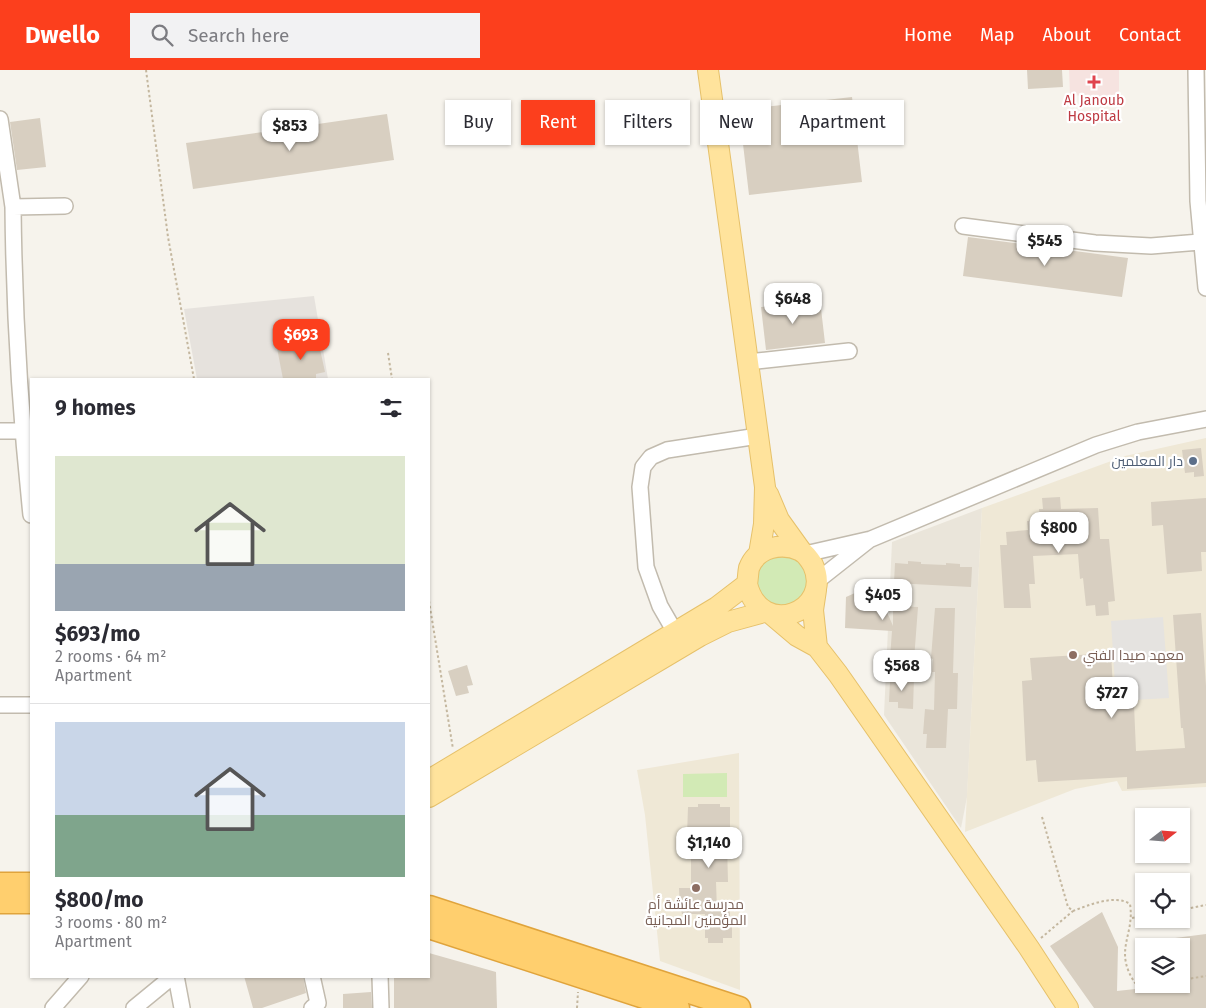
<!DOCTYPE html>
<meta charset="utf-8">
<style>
body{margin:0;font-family:"Fira Sans",Cairo,sans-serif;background:#f2f2f3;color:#2b2b33;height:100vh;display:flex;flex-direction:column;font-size:19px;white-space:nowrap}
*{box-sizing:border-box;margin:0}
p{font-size:16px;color:#7c7c81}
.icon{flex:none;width:28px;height:28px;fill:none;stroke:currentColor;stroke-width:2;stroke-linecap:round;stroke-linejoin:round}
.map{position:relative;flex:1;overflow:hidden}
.details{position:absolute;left:30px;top:308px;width:400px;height:600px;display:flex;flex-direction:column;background:#fff;border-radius:0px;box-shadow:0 1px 4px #0004}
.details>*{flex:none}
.hud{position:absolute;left:445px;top:30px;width:475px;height:45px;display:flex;gap:10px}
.needle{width:32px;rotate:73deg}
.buttons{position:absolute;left:1135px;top:738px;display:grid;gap:10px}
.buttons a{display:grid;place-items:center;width:55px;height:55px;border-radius:0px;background:#fff;box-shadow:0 1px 4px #0004;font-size:25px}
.price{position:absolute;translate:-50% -42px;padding:0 11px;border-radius:10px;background:#fff;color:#222;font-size:16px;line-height:32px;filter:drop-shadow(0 1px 2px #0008)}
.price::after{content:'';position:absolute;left:50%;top:30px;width:15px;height:11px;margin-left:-8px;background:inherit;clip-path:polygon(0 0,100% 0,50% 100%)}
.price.active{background:#fc3f1d;color:#fff}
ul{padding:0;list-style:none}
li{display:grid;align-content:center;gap:10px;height:265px;padding:0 25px}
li+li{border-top:1px solid #e1e1e2}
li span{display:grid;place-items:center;height:155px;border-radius:0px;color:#555}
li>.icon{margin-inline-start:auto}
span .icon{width:90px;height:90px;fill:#fffc;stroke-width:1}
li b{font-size:21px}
h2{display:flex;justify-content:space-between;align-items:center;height:60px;padding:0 25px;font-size:21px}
.chip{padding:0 18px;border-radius:0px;background:#fff;box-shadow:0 1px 4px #0004;font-size:18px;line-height:45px}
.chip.active{background:#fc3f1d;color:#fff}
header{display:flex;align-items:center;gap:30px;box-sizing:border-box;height:70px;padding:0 25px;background:#fc3f1d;color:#fff}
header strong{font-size:24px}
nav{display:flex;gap:28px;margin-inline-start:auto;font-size:18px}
.search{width:350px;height:45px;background:#f2f2f3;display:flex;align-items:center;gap:12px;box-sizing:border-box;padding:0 18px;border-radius:0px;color:#7c7c81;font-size:19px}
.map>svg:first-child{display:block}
.residential{fill:#eae5da}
.industrial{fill:#e6e2dd}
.education{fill:#efe8d6}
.medical{fill:#f6e3e0}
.green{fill:#d2eab5}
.parking{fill:#e5e3e0}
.building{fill:#d8cfc1}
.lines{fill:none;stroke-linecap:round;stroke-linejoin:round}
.minor-casing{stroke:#c2bbae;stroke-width:18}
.major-casing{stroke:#e6c16a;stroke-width:22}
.highway-casing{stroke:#e0a43c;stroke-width:25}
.path{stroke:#c4b79f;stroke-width:2;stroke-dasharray:2.5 2.5;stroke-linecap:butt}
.minor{stroke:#fff;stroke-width:15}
.major{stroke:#ffe39c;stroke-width:20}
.highway{stroke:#ffcf6e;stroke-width:22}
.health-dot{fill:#e0444e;stroke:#fff;stroke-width:2}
.service-dot{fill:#5c6f8a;stroke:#fff;stroke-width:2}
.education-dot{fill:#8d6e63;stroke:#fff;stroke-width:2}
.labels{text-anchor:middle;stroke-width:4.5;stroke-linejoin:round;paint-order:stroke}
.health-label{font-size:14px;fill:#be3a42;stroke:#fff}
.service-label{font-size:14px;fill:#4e5e75;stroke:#fff;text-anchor:end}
.education-label{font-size:14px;fill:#785e54;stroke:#fff;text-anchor:start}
</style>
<header>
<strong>Dwello</strong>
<div class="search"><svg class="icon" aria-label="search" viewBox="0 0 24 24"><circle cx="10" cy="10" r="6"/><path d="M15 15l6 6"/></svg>Search here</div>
<nav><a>Home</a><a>Map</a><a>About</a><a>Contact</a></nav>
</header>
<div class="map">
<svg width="1206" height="938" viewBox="0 0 1206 938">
<rect width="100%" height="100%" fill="#f6f3ec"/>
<path class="residential" d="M982,438l-15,289 -6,31 -77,-113 8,-173z"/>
<path class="industrial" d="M314,226l14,83h-131l-13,-70z"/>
<path class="education" d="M1206,368v349l-84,4 -5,-10 -42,8 -110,43 17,-324 143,-52z
M739,683l1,237 -80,-29 -15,-146 -8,-45z"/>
<path class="medical" d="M1069,0h50v28l-49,-3z"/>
<path class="green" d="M795,483l16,19 -7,28 -29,7 -16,-12 -4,-22 11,-17z
M727,703v24h-44v-23z"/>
<path class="parking" d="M1163,547l6,81 -53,3 -5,-80z"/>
<path class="building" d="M1027,0h35l1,17 -35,2z
M852,27l10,85 -113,13 -10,-85z
M387,44l7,46 -201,29 -7,-46z
M40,48l6,49 -29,3 -7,-48z
M968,167l160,21 -6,39 -159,-21z
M820,230l5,43 -59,7 -5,-43z
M318,270l7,32 -9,2v5h-33l-6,-31z
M1201,378l3,28 -10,1v-5l-9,1 -3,-23z
M1060,427l1,12 37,-1 2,31h9l6,62 -7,1 1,13 -13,1 -1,-11 -9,1 -3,-28 -3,1 -2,-25 -45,2 2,28h-6l2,24h-27l-4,-63h7l-1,-13 22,-2 -1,-9 13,-1 -1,-11h4l-1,-11z
M1206,428v54h-5l1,19 -35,3 -4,-49 -11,1 -1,-24z
M908,491l13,1v2l25,1v-2l14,1v3h12l-1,20 -77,-4 1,-20 13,1z
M875,514l18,42v-20l25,1 -4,53 -24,-2 2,-27 -47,-3 1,-31z
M935,538h20l-2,65h5l-1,36h-9l-2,39h-20l1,-14h-4l2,-25 9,1 1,-38h-3l1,-13 -2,-1z
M1201,543l5,73v97l-79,6v-12l-89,5 -2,-22 -10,1 -4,-80 10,-1 -2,-22 81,-5 3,53 20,-1 2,46 49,-3 -2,-20h-2l-8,-113z
M467,595l6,20 -6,1 2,7 -13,3 -8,-25z
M893,606l21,1 -1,32 -15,-1v-6h-9l1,-21h2z
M698,734h22v3h10v37h-3l1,38h-12l1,28h13v6h2v22h-9v5h-15v-5h-3v-24h-23l-1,-4h-1l-1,-22h12v-33h7l1,-19h-12l1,-29h10z
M1102,842l16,35 -1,44 64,-7v-38h-29v-5l54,-7v74h-112l-44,-62z
M429,883l67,19 1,36h-103v-32h35z
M244,906h59l3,17 -44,15h-9z
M371,922l1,16h-29v-14z"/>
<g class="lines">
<g class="minor-casing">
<path id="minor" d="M1196,0l2,131 8,87
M0,49l13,88 52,-1
M13,137c1,102 7,205 18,308
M963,156l132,17 56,3 49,-4
M748,292l101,-11
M0,361h31
M805,484l66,-15 225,-94 42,-13 68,-13
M817,511l52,-41
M675,562l-15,-26 -14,-39 -6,-80 3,-20 8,-10 16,-7 91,-14
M0,635h31
M176,906l6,32
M312,906l6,27 -6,5
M380,906l1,32
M53,938l28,-32
M134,938l39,-32"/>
</g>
<g class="major-casing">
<path id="major" d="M708,0l57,417 -1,37 -5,30
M768,424l11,26 23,32
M816,520l-3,20 4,37
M771,544l26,22 20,11 21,27 191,274 39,60
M429,710l288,-173 30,-23c1,-5 1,-11 2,-16 8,-21 33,-26 52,-17 5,3 9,9 12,14 21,46 -52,76 -66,19
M429,727l271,-161 28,-14 36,-10"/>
</g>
<g class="highway-casing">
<path id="highway" d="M0,814h31
M0,832h31
M429,837l310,101
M429,857l249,81"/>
</g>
<path class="path" d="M146,0l22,167 26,142
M388,283l4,26
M429,531l24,148
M1042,747l26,90 5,4c16,-6 42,-17 57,-7 5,32 -17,46 5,79h9
M1181,840l25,-5
M1132,848l12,-2
M1041,868l32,-27
M1181,910l25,-4
M577,938l1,-16"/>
<use href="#minor" class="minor"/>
<use href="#major" class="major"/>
<use href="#highway" class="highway"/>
</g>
<path class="health-dot" d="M1091.5 4.5h5v5h5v5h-5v5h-5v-5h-5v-5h5z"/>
<circle class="service-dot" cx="1193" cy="391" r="5"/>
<g class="education-dot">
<circle cx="1073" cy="585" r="5"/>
<circle cx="696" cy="818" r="5"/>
</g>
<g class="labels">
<g class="health-label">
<text x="1094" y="35">Al Janoub<tspan x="1094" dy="16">Hospital</tspan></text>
</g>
<g class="service-label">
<text x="1183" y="396">دار المعلمين</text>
</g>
<g class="education-label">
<text x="1083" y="590">معهد صيدا الفني</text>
<text x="696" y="839" text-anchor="middle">مدرسة عائشة أم<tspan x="696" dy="16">المؤمنين المجانية</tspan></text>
</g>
</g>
</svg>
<div class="buttons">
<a><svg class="needle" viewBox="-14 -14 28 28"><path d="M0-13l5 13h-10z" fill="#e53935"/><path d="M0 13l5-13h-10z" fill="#7c7c81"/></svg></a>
<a><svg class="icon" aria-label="locate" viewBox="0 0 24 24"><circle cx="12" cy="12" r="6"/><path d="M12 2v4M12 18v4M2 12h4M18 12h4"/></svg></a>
<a><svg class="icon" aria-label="layers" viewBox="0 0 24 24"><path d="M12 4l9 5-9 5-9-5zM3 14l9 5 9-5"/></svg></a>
</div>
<b class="price" style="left:290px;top:82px">$853</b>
<b class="price" style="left:1045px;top:197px">$545</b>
<b class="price" style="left:793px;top:255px">$648</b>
<b class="price active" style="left:301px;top:291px">$693</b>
<b class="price" style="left:1059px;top:484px">$800</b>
<b class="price" style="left:883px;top:551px">$405</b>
<b class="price" style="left:902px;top:622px">$568</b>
<b class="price" style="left:1112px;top:649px">$727</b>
<b class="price" style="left:709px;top:799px">$1,140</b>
<div class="hud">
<a class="chip">Buy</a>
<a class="chip active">Rent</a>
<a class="chip">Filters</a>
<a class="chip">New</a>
<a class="chip">Apartment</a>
</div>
<section class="details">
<h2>9 homes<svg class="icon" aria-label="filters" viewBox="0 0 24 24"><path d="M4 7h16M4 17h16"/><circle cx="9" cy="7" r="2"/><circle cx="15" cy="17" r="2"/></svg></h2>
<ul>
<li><span style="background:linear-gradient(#dfe7d0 70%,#9aa5b1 0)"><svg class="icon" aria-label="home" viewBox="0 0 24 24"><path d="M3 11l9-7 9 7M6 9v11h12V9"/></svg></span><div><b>$693/mo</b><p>2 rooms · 64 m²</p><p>Apartment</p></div></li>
<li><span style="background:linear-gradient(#c9d6e8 60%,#7fa58c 0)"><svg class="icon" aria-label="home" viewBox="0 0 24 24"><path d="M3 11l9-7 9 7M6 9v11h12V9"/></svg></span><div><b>$800/mo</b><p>3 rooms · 80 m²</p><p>Apartment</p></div></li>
</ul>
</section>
</div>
